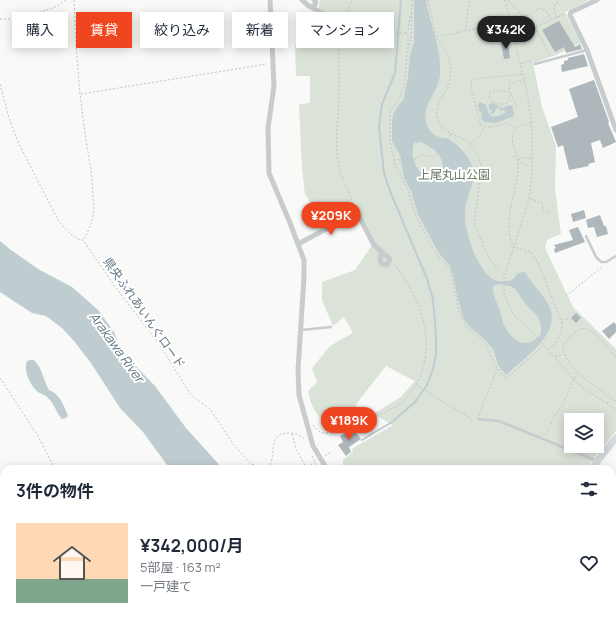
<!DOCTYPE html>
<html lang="ja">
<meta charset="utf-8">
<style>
body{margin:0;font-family:Manrope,"Noto Sans JP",sans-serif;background:#f6f6f7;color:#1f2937;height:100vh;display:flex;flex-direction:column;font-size:15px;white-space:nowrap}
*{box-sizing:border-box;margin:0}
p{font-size:13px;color:#747a83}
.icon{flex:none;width:22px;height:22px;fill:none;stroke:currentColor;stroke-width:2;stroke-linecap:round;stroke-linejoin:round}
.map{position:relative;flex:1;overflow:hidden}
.side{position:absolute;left:0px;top:465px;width:616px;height:156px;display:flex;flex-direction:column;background:#fff;border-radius:12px 12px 0 0;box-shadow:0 2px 10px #0003}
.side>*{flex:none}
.top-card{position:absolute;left:12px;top:12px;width:400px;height:36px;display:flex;gap:8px}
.tools{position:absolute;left:564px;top:413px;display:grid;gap:8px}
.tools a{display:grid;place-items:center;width:40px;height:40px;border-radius:0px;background:#fff;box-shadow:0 2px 10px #0003;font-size:20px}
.price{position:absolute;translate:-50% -34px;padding:0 9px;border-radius:14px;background:#f04620;color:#fff;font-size:13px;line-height:26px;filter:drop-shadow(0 1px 2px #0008)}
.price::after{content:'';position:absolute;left:50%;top:24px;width:12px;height:9px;margin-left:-6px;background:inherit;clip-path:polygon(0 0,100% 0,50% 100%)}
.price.selected{background:#222;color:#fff}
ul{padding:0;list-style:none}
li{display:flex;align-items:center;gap:12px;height:100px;padding:0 16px}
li+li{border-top:1px solid #e0e1e3}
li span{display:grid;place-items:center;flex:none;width:112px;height:80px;border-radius:0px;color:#555}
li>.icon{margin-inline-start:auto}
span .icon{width:48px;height:48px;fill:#fffc;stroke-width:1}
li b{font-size:17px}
h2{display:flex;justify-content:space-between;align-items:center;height:48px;padding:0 16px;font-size:17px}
.chip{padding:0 14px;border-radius:0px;background:#fff;box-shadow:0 2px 10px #0003;font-size:14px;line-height:36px}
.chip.selected{background:#f04620;color:#fff}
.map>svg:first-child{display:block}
.green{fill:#dbe2d7;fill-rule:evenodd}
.water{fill:#bfccd0;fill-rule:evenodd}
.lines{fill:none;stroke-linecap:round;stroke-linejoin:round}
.stream{stroke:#bfccd0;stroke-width:2}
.building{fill:#adb7bc}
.path{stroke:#c0c3c5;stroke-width:1;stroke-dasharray:2 2;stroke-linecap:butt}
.lane{stroke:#c7cccf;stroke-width:2.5}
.street{stroke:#c7cccf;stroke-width:5}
.secondary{stroke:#d6dbde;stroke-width:7}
.labels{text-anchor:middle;stroke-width:4;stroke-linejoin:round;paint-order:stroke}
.park-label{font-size:12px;fill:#677a62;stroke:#fff}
.street-label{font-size:12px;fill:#627784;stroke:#fff}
.water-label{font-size:13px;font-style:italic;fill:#5d767e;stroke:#fff}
</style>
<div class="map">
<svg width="616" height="621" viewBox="0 0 616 621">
<rect width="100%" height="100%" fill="#f9f9f7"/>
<path class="green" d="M320,0h269l-24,12 16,31 -25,12 -23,8 9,44 14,39 -1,42 6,46 -14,6 -2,8 28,59 43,42v82l-31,38h-242v-9l10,-8 -1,-3 41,-24 -20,-11 28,-17 14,-16 -29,-15 -29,37 -1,5 -16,9 -1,7 -5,5c-16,-12 -22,-18 -26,-38l9,-9 -5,-14 18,-22 23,-13 -9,-16 -11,9 -11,-26v-18l33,-12 20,-29 -20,-39 -34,14 -16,-21 -3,-27 -3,-64 11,-1v-27h-14l-1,-31 18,-5zM571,420h26v26h-26z"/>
<path class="water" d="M414,0h12c4,25 16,49 14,74 -1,18 -18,30 -14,48 1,7 7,13 13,15 2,1 4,1 6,1 10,3 22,16 26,25 8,17 -6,33 -6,50 -1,18 13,62 32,68 5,1 10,0 15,-1l6,-7 7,-1c7,12 19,23 25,36 10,27 -27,51 -44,67l-8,-10 -5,-16 -12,-13 -11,-9 -7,-9 -6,-22 -3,-18 -4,-12 -12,-14 -20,-38 -7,-23 -7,-13 -4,-23 -8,-14v-17l1,-10 6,-9 5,-6 1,-9 3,-13 2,-21 4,-14zM421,142c14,7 25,14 21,31 -19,15 -34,-13 -28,-30zM499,284c5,1 11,1 16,5 3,3 6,9 9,13 9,11 19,15 17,32 -15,17 -29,8 -38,-11 -1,-4 -2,-8 -3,-12 -3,-9 -7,-14 -7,-24l2,-2z
M480,102l6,3 3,9 4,3 8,-2 5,-3 -2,-2 -3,1 -2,-3h-2l-4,6 -3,-1 2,-2 -3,-2v-5l4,-1 9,5 9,-3 2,2 1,9 -18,7 -11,-1 -4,-3 1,-7 -3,-1 -1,-7z
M0,241l11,9 27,19 34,18 26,23 16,22 5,13 7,11 29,30 31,42 37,41h-53l-27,-37 -23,-24 -29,-45 -17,-22 -12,-13 -16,-12 -14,-3 -32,-21z
M30,360h4c9,9 9,20 15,30 11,4 15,16 19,26l-2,2 -4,1c-6,-6 -7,-15 -14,-21 -2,-3 -7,-4 -10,-6 -8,-6 -15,-22 -11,-31z
M259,617h35v4h-35z"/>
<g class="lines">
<path class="stream" d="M362,440l30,-18 23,-20 12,-17 6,-16 3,-15v-19l-3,-36 -6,-20 -37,-88 -6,-18 -5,-46 3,-23 13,-31 6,-73"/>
</g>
<path class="building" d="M559,21l16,26 5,-3 2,5 -16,4 -2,-6 -9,5 -13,-22z
M508,41l2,17 -6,1 -3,-17z
M584,54l4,12 -26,6 -1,-7 3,-1v-3l4,-1v-2z
M594,80l15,42 -1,1 8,19 -13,6 -3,-8 -9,3 4,19 -7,2 1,2 -20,4 -6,-25 -5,2 -7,-20 27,-10 -9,-28z
M584,210l2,8 -13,4 -2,-8z
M600,215l4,11h2l2,8 -11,3 -3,-10 -6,1 -2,-8z
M578,227l7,15 -30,11 -1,-4 2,-1 -2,-3 19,-5 -4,-10z
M576,313l5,5 -5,5 -5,-5z
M614,322l2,3v7l-7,7 -7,-8z
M353,429l8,10 -12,8 2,5 -5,4 -8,-11 5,-3 -3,-6z"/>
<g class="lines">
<path class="path" d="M74,0l2,44 4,50 6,47 5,28 3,40 -2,12 -6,15 -3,4
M412,0l-1,41 -4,9 -2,30 -5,18 -10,14v28l5,25 13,25 8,26 17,33 6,8 11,11 3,12 5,29 4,10 5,8 13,11 5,5 10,22 11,14 38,-34
M428,0l8,37 12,18 3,16 -2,14 -10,17 -3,12 4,11 11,9 11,4 7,5 9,12 4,14 -7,46v10l14,33 7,9 8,8
M505,0l22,92 4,25 1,19v39l-3,23 -25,80v15l6,15 5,8 28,28 36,41 37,25
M508,0l14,15c8,3 12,-6 19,-7l6,4 4,7
M557,17l-3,-5 1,-8 6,-4
M0,19h19l39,-13 8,-6
M345,19l7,-19
M535,27l15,29
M340,29c-3,22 0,43 -1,64 0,25 -6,53 1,77 4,14 11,27 16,40
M513,29l15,1 36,-16
M523,29l2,-13
M466,31l2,-24 2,-7
M340,32l7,6 30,3 15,-8h14
M437,37l51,-11 22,-3
M408,49v-13l-2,-3c4,-5 2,-13 5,-19
M557,53l16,-8
M521,63l10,-2
M0,84l9,34 9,24 40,78 12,14 8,5 5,1 33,48 43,56 32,51 19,14 24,36 17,19 12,4 6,-1c8,-13 -2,-33 19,-34 7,0 13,2 17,7
M81,94l186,-30
M517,107l-7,-15c-6,-2 -15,-2 -21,2l1,5c6,5 13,8 19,2 1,-6 -1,-11 1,-17l7,-3h7
M531,123c-7,1 -15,3 -18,11 -3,9 5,20 5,30 1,25 -18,60 -4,83l17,5 6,8 24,60c3,12 -3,21 -12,30
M516,128l-8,-5 -19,4 -7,-1 -2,-4 -9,-35 1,-6 2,-2 48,-5
M471,143l8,-6 5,-9
M394,160l23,-1 5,-4 11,2 4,-3 14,-20
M518,160l6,-3 8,2
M519,162l12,4
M530,199l12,4 1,8 6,1
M566,296l37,-30
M562,320l6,-1
M555,356l8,-1
M616,357c-7,-8 -24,-32 -35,-28 -7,2 -14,12 -18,17 -1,20 38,45 53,55
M0,378l38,58 17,33
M416,385l57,35
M607,403l4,-5
M479,415l18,-46
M313,425c4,6 9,9 16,8l31,-19c4,1 8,3 12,3 6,0 13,-6 19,-8 10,-4 17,-12 22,-20 27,-39 9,-92 -19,-124
M292,434l4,15 11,20
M546,435l8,-19 8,-9 12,-28 4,-6
M312,456l7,13
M325,456l6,-4
M304,469l11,-7
M0,547l4,-2
M124,617l2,4
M398,617l3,4"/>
<path class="lane" d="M535,64l52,-14
M586,236l10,21 5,5h5l10,-6
M301,330l30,-3
M478,419l21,2 98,40
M612,566l4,-6
M612,567l2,16 -2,1
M611,617l1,4
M448,621l22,-4"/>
<path class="street" d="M270,0l4,86 -6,42 1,45 21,50 14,37v17l-6,93 1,25 14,51 14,23
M302,0l7,6 33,18
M597,0l-26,12 -1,3 17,35 29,80
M309,6l5,1 2,-5 -2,-2
M298,244l30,-16 31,-12 15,29 16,14 -3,6 -6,-1 -1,-7 2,-5
M414,617l2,4"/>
<path class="secondary" d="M591,469l25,-31
M584,617l1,4"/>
</g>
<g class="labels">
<g class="park-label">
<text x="454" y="179">上尾丸山公園</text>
</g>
<g class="street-label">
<text transform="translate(144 313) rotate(55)" y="4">県央ふれあいんぐロード</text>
</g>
<g class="water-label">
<text transform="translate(117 347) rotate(54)" y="5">Arakawa River</text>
</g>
</g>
</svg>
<div class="tools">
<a><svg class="icon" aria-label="layers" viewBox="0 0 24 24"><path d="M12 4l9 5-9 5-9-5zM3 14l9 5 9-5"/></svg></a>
</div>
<b class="price selected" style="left:506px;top:50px">¥342K</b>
<b class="price" style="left:331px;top:236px">¥209K</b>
<b class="price" style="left:349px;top:441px">¥189K</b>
<div class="top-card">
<a class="chip">購入</a>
<a class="chip selected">賃貸</a>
<a class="chip">絞り込み</a>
<a class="chip">新着</a>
<a class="chip">マンション</a>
</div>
<section class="side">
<h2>3件の物件<svg class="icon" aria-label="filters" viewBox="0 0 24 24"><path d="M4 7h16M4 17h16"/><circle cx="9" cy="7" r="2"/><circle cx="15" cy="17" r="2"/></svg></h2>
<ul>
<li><span style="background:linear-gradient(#ffd9b3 70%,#7fa58c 0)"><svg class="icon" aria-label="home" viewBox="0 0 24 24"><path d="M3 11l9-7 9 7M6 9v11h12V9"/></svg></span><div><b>¥342,000/月</b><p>5部屋 · 163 m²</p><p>一戸建て</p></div><svg class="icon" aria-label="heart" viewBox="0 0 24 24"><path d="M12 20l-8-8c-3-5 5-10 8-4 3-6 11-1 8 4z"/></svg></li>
</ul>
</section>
</div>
